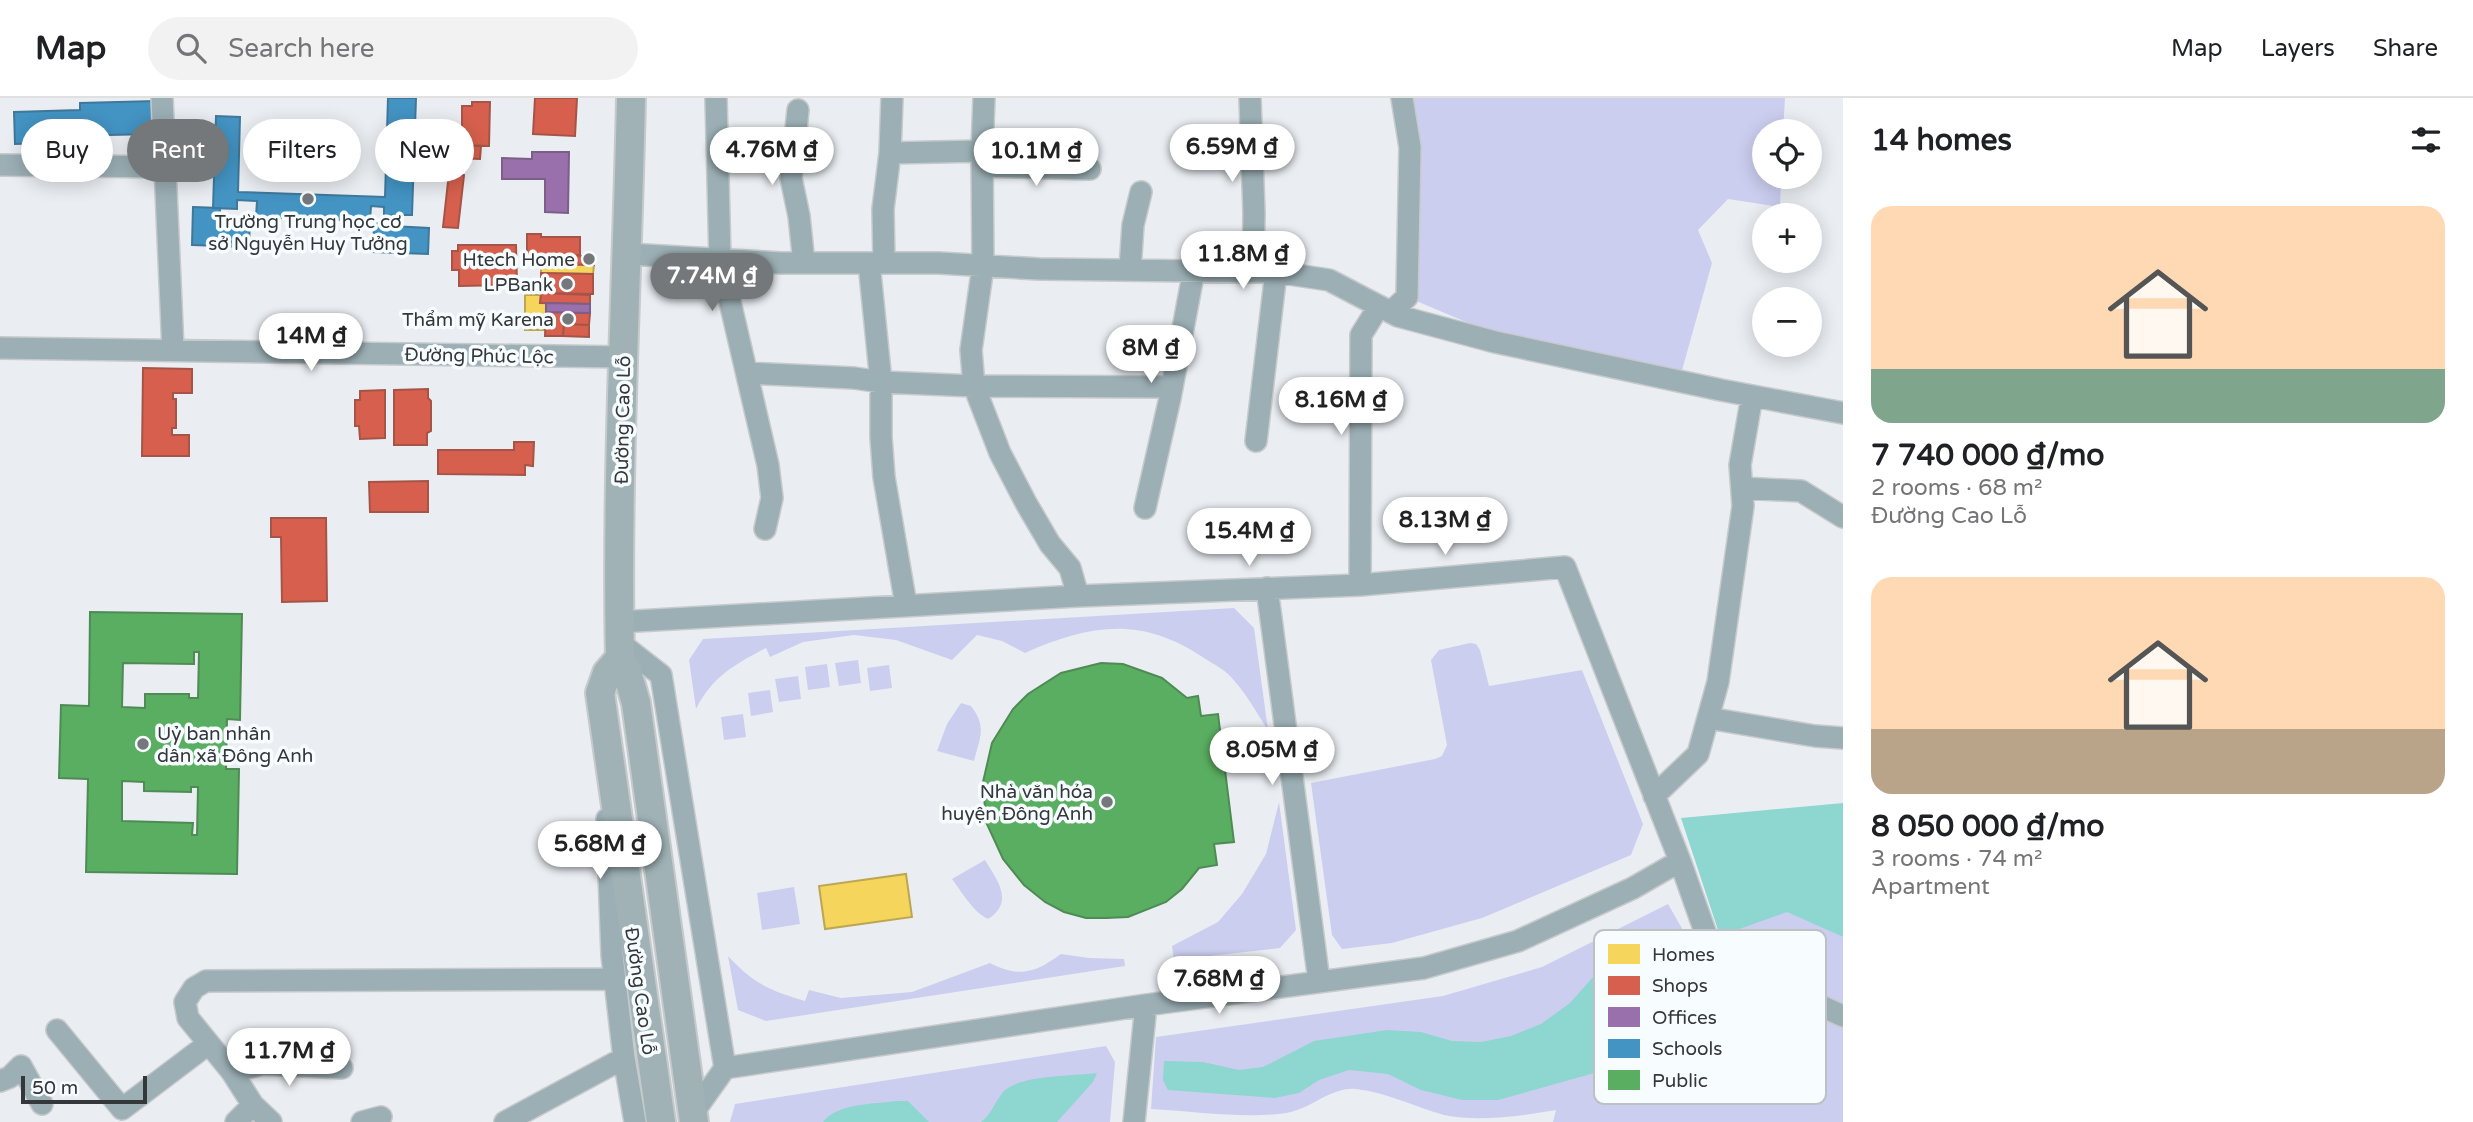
<!DOCTYPE html>
<meta charset="utf-8">
<style>
body{margin:0;font-family:"Varela Round",sans-serif;background:#f2f2f2;color:#202124;height:100vh;display:flex;flex-direction:column;font-size:26px;white-space:nowrap}
*{box-sizing:border-box;margin:0}
p{font-size:23px;color:#757577}
.icon{flex:none;width:38px;height:38px;fill:none;stroke:currentColor;stroke-width:2;stroke-linecap:round;stroke-linejoin:round}
.map{position:relative;flex:1;overflow:hidden}
.details{display:flex;flex-direction:column;background:#fff;width:630px}
.details>*{flex:none}
.banner{position:absolute;left:21px;top:21px;width:665px;height:63px;display:flex;gap:14px}
.buttons{position:absolute;left:1752px;top:21px;display:grid;gap:14px}
.buttons a{display:grid;place-items:center;width:70px;height:70px;border-radius:50%;background:#fff;box-shadow:0 4px 18px #0003;font-size:35px}
.scale{position:absolute;left:21px;bottom:18px;width:126px;box-sizing:border-box;padding-left:7px;border:4px solid #35383a;border-top:0;font-size:19px;line-height:24px;white-space:nowrap;color:#35383a;-webkit-text-stroke:5px #f7fcff;paint-order:stroke}
.price{position:absolute;translate:-50% -60px;padding:0 16px;border-radius:24px;background:#fff;color:#222;font-size:23px;line-height:46px;filter:drop-shadow(0 2px 4px #0008)}
.price::after{content:'';position:absolute;left:50%;top:42px;width:21px;height:16px;margin-left:-10px;background:inherit;clip-path:polygon(0 0,100% 0,50% 100%)}
.price.on{background:#74787a;color:#fff}
ul{padding:0;list-style:none}
li{display:grid;align-content:center;gap:14px;height:371px;padding:0 28px}
li span{display:grid;place-items:center;height:217px;border-radius:21px;color:#555}
li>.icon{margin-inline-start:auto}
span .icon{width:126px;height:126px;fill:#fffc;stroke-width:1}
li b{font-size:30px}
h2{display:flex;justify-content:space-between;align-items:center;height:84px;padding:0 28px;font-size:30px}
.tag{padding:0 24px;border-radius:32px;background:#fff;box-shadow:0 4px 18px #0003;font-size:24px;line-height:63px}
.tag.on{background:#74787a;color:#fff}
header{display:flex;align-items:center;gap:42px;box-sizing:border-box;height:98px;padding:0 35px;background:#fff;border-bottom:2px solid #e0e0e0}
header strong{font-size:33px}
nav{display:flex;gap:38px;margin-inline-start:auto;font-size:24px}
.search{width:490px;height:63px;background:#f2f2f2;display:flex;align-items:center;gap:18px;box-sizing:border-box;padding:0 24px;border-radius:38px;color:#757577;font-size:26px}
main{display:flex;flex:1;min-height:0}
.map>svg:first-child{display:block}
.green{fill:#cccef0}
.water{fill:#8ed6d0}
.homes{fill:#f6d55c;stroke:#bca652;stroke-width:2}
.shops{fill:#d6604d;stroke:#a65447;stroke-width:2}
.offices{fill:#9970ab;stroke:#7b5f89;stroke-width:2}
.schools{fill:#4393c3;stroke:#3f789a;stroke-width:2}
.public{fill:#5aae61;stroke:#4f8b55;stroke-width:2;fill-rule:evenodd}
.lines{fill:none;stroke-linecap:round;stroke-linejoin:round}
.minor-casing{stroke:#c7cacc;stroke-width:24}
.major-casing{stroke:#c7cacc;stroke-width:32}
.minor{stroke:#9bafb4;stroke-width:21}
.major{stroke:#a0b2b6;stroke-width:28}
.poi-dot{fill:#74787a;stroke:#f7fcff;stroke-width:2.5}
.labels{text-anchor:middle;stroke-width:7;stroke-linejoin:round;paint-order:stroke}
.poi-label{font-size:19px;fill:#35383a;stroke:#f7fcff;text-anchor:end}
.street-label{font-size:19px;fill:#35383a;stroke:#f7fcff}
.key{fill:#f7fcff;stroke:#bdc1c4;stroke-width:2}
.key-label{font-size:19px;fill:#35383a}
</style>
<header>
<strong>Map</strong>
<div class="search"><svg class="icon" aria-label="search" viewBox="0 0 24 24"><circle cx="10" cy="10" r="6"/><path d="M15 15l6 6"/></svg>Search here</div>
<nav><a>Map</a><a>Layers</a><a>Share</a></nav>
</header>
<main>
<div class="map">
<svg width="1843" height="1024" viewBox="0 0 1843 1024">
<rect width="100%" height="100%" fill="#eaeef2"/>
<path class="green" d="M1402,0h383l-2,33h-19v46h17l-1,30 -52,-8 -30,31 14,33 -33,118 -147,-31 -125,-53z
M1234,510l20,20 14,102c-12,-18 -22,-37 -37,-53 -7,-8 -18,-13 -27,-19 -63,-42 -113,-34 -179,-5l-23,-12 -25,-6 -25,25 -56,-20 -42,-5 -51,7 -33,15 -4,-9c-32,17 -53,28 -70,61l-7,-49 14,-21z
M1470,545l6,1 4,6 9,36 93,-16 61,154 -12,31 -149,63 -90,25 -50,6 -10,-14 -21,-152 124,-24 7,-3 5,-11 -16,-85 8,-10z
M858,562l3,23 -22,3 -4,-23z
M827,566l3,23 -22,3 -3,-23z
M889,567l3,23 -22,3 -3,-23z
M798,578l3,23 -22,3 -4,-23z
M770,592l3,22 -22,4 -3,-23z
M961,605l10,3c16,21 9,31 3,55l-37,-10 10,-27z
M743,616l3,23 -22,3 -3,-23z
M1279,704l17,128 -16,18 -106,12 -2,-14 46,-24 24,-28 24,-40z
M985,762c12,20 30,42 3,59 -15,-7 -26,-27 -36,-40z
M794,789l6,37 -38,6 -5,-37z
M1668,806l51,89 1,-57 67,-25 56,26v185h-290l3,-12c-35,6 -78,12 -112,5 -29,-8 -58,-23 -88,-26 -24,-2 -43,18 -65,23 -38,8 -100,-1 -140,-3l5,-72 287,-41 99,-29z
M1061,856l28,4 35,1 1,7 -359,55 -28,-11 -10,-54c26,28 41,34 77,45l4,-11 32,8 71,-6 78,-29c29,15 45,10 71,-9z
M1106,948l9,16 -5,60h-380l5,-18z"/>
<path class="water" d="M1843,705v134l-56,-25 -67,24 -39,-118z
M1634,861l22,1 13,12 22,40 -4,19 -27,24 -27,5 -28,10 -107,30h-36l-41,-10 -33,-16 -39,-4 -30,10 -20,13 -24,5 -107,-8 -5,-10 1,-19 39,1 36,8 24,-3 51,-26 73,-11 34,2 31,9 29,1 30,-6 30,-12 29,-21 23,-26 16,-11z
M1097,975l-4,9 -36,40h-76c11,-8 14,-21 23,-31 16,-16 70,-15 93,-18z
M897,1003h11l21,21h-106c14,-19 52,-18 74,-21z"/>
<path class="homes" d="M541,166l53,1 -1,9 -52,-1z
M525,197h16l-1,8h6v27h-21z
M906,776l6,43 -87,12 -6,-43z"/>
<path class="shops" d="M535,0h42l-2,38 -42,-2z
M472,4h18l-1,44 -27,-1v-39h10z
M452,47l29,1 -1,13 -28,-1z
M449,75l15,2 -6,53 -15,-1z
M527,136h14v3h39v18h-53z
M458,147h58l1,40 -58,1v-16h-7v-19h6z
M542,157l52,1v9l-53,-1z
M541,175l52,1v20l-52,-1z
M541,195l49,2v9l-50,-1z
M546,214l44,1 -1,12 -25,-1 -1,12h-18z
M564,226l25,1v12l-26,-1z
M143,270l49,1v24h-19v6h3v29h-4v7h17v21h-47z
M428,291v9l3,3v30l-4,2v12h-33v-55z
M385,292v48l-25,1 -1,-13h-4v-26h5v-9z
M514,344h20l-1,24 -8,-1v10l-87,-1v-24h76z
M428,383v31h-58l-1,-30z
M271,420h55l1,83 -45,1 -1,-65h-10z"/>
<path class="offices" d="M532,54h37l-1,61 -23,-1v-33h-43v-21l30,1z
M546,205l44,1v9l-44,-1z"/>
<path class="schools" d="M388,0h28l-4,117h-20v11l37,2 -1,26 -55,-2 1,-29h10v-16l-13,-1 -1,15 -114,-4 1,-16 -20,-1v9l-24,-1 3,-92 24,1 -2,75 147,5z
M155,3v26l-3,1v6l-44,1v14l-27,1v-8l-66,2 -1,-32 66,-2v-7z
M193,109l27,1v10l30,1 -1,28 -57,-2z"/>
<path class="public" d="M90,514l152,2 -2,106 -13,-1 -1,50h13l-2,105 -151,-2 2,-93 -29,-1 2,-73 28,1zM194,554h5l-1,46h-9v-4h-44v14l-23,-1 1,-44 71,1zM122,683l22,1v9l47,1v-5h7l-1,48h-5l1,-12 -71,-2z
M1101,565l22,1 39,14 25,20 11,-2 3,20 17,-2 16,128 -20,2 3,21 -18,3 -17,21 -16,13 -38,15 -22,1h-20l-22,-6 -19,-10 -21,-17 -21,-26 -17,-37 -3,-40 9,-39 21,-34 15,-15 33,-21z"/>
<g class="lines">
<g class="minor-casing">
<path id="minor" d="M162,0l11,252
M716,0l4,161 48,206 4,33 -7,31
M892,0l-2,55 92,-2
M1250,0l4,115 -1,57
M798,12l-7,68 8,38 5,47
M0,67l166,2
M982,68l108,3
M628,156l153,9h158l100,6 237,3 53,8 69,36 97,26 226,48 122,23
M869,165l12,119 93,4 198,1
M884,165l-1,-54 7,-56
M1130,171l3,-44 8,-33
M1391,214l16,-15 3,-150 -8,-49
M0,250l622,9
M748,275l106,5 27,4v55l3,40 22,128
M1256,343l20,-169
M1742,390l59,3 42,26
M1145,410l25,-110 24,-128
M1360,487l1,-250 18,-29
M1267,490l52,393
M1078,498l282,-11 205,-18 115,294 34,96 129,59
M619,524l459,-26 -8,-28 -20,-24 -24,-41 -26,-50 -26,-67 -3,-36 12,-84 -1,-115 2,-53
M620,545l41,32 64,393 -32,45
M1708,620l107,18 28,2
M1654,698l44,-42 20,-72 25,-176 -3,-41 12,-69
M607,721l5,136 12,103 11,64
M57,932l65,79 86,-65
M725,970l421,-63 278,-37 94,-27 115,-53 47,-27
M232,974l31,-8 79,4
M0,983l10,-4 11,-11 21,38
M236,1024l17,-17
M271,1024l-18,-17 -21,-33 -44,-54 -3,-16 9,-14 12,-7 409,-2
M362,1024l19,-5
M505,1024l119,-64
M1134,1024l12,-117"/>
</g>
<g class="major-casing">
<path id="major" d="M631,0c-4,187 -15,374 -11,560l7,14 9,31 58,419
M620,560l-13,15 -7,20 61,429"/>
</g>
<use href="#minor" class="minor"/>
<use href="#major" class="major"/>
</g>
<g class="poi-dot">
<circle cx="308" cy="101" r="7"/>
<circle cx="589" cy="161" r="7"/>
<circle cx="567" cy="186" r="7"/>
<circle cx="568" cy="221" r="7"/>
<circle cx="143" cy="646" r="7"/>
<circle cx="1107" cy="704" r="7"/>
</g>
<g class="labels">
<g class="poi-label">
<text x="308" y="130" text-anchor="middle">Trường Trung học cơ<tspan x="308" dy="22">sở Nguyễn Huy Tưởng</tspan></text>
<text x="575" y="168">Htech Home</text>
<text x="553" y="193">LPBank</text>
<text x="554" y="228">Thẩm mỹ Karena</text>
<text x="157" y="642" text-anchor="start">Uỷ ban nhân<tspan x="157" dy="22">dân xã Đông Anh</tspan></text>
<text x="1093" y="700">Nhà văn hóa<tspan x="1093" dy="22">huyện Đông Anh</tspan></text>
</g>
<g class="street-label">
<text transform="translate(479 257) rotate(1)" y="7">Đường Phúc Lộc</text>
<text transform="translate(622 322) rotate(-89)" y="7">Đường Cao Lỗ</text>
<text transform="translate(641 893) rotate(82)" y="7">Đường Cao Lỗ</text>
</g>
</g>
<rect x="1594" y="832" width="232" height="174" rx="10" class="key"/>
<rect x="1608" y="846" width="32" height="20" fill="#f6d55c"/>
<rect x="1608" y="878" width="32" height="19" fill="#d6604d"/>
<rect x="1608" y="909" width="32" height="20" fill="#9970ab"/>
<rect x="1608" y="941" width="32" height="19" fill="#4393c3"/>
<rect x="1608" y="972" width="32" height="20" fill="#5aae61"/>
<g class="key-label">
<text x="1652" y="863">Homes</text>
<text x="1652" y="894">Shops</text>
<text x="1652" y="926">Offices</text>
<text x="1652" y="957">Schools</text>
<text x="1652" y="989">Public</text>
</g>
</svg>
<div class="buttons">
<a><svg class="icon" aria-label="locate" viewBox="0 0 24 24"><circle cx="12" cy="12" r="6"/><path d="M12 2v4M12 18v4M2 12h4M18 12h4"/></svg></a>
<a>+</a>
<a>−</a>
</div>
<div class="scale">50 m</div>
<b class="price" style="left:1232px;top:86px">6.59M ₫</b>
<b class="price" style="left:772px;top:89px">4.76M ₫</b>
<b class="price" style="left:1036px;top:90px">10.1M ₫</b>
<b class="price" style="left:1243px;top:193px">11.8M ₫</b>
<b class="price on" style="left:712px;top:215px">7.74M ₫</b>
<b class="price" style="left:311px;top:275px">14M ₫</b>
<b class="price" style="left:1151px;top:287px">8M ₫</b>
<b class="price" style="left:1341px;top:339px">8.16M ₫</b>
<b class="price" style="left:1445px;top:459px">8.13M ₫</b>
<b class="price" style="left:1249px;top:470px">15.4M ₫</b>
<b class="price" style="left:1272px;top:689px">8.05M ₫</b>
<b class="price" style="left:600px;top:783px">5.68M ₫</b>
<b class="price" style="left:1219px;top:918px">7.68M ₫</b>
<b class="price" style="left:289px;top:990px">11.7M ₫</b>
<div class="banner">
<a class="tag">Buy</a>
<a class="tag on">Rent</a>
<a class="tag">Filters</a>
<a class="tag">New</a>
</div>
</div>
<section class="details">
<h2>14 homes<svg class="icon" aria-label="filters" viewBox="0 0 24 24"><path d="M4 7h16M4 17h16"/><circle cx="9" cy="7" r="2"/><circle cx="15" cy="17" r="2"/></svg></h2>
<ul>
<li><span style="background:linear-gradient(#ffd9b3 75%,#7fa58c 0)"><svg class="icon" aria-label="home" viewBox="0 0 24 24"><path d="M3 11l9-7 9 7M6 9v11h12V9"/></svg></span><div><b>7 740 000 ₫/mo</b><p>2 rooms · 68 m²</p><p>Đường Cao Lỗ</p></div></li>
<li><span style="background:linear-gradient(#ffd9b3 70%,#b9a48a 0)"><svg class="icon" aria-label="home" viewBox="0 0 24 24"><path d="M3 11l9-7 9 7M6 9v11h12V9"/></svg></span><div><b>8 050 000 ₫/mo</b><p>3 rooms · 74 m²</p><p>Apartment</p></div></li>
</ul>
</section>
</main>
